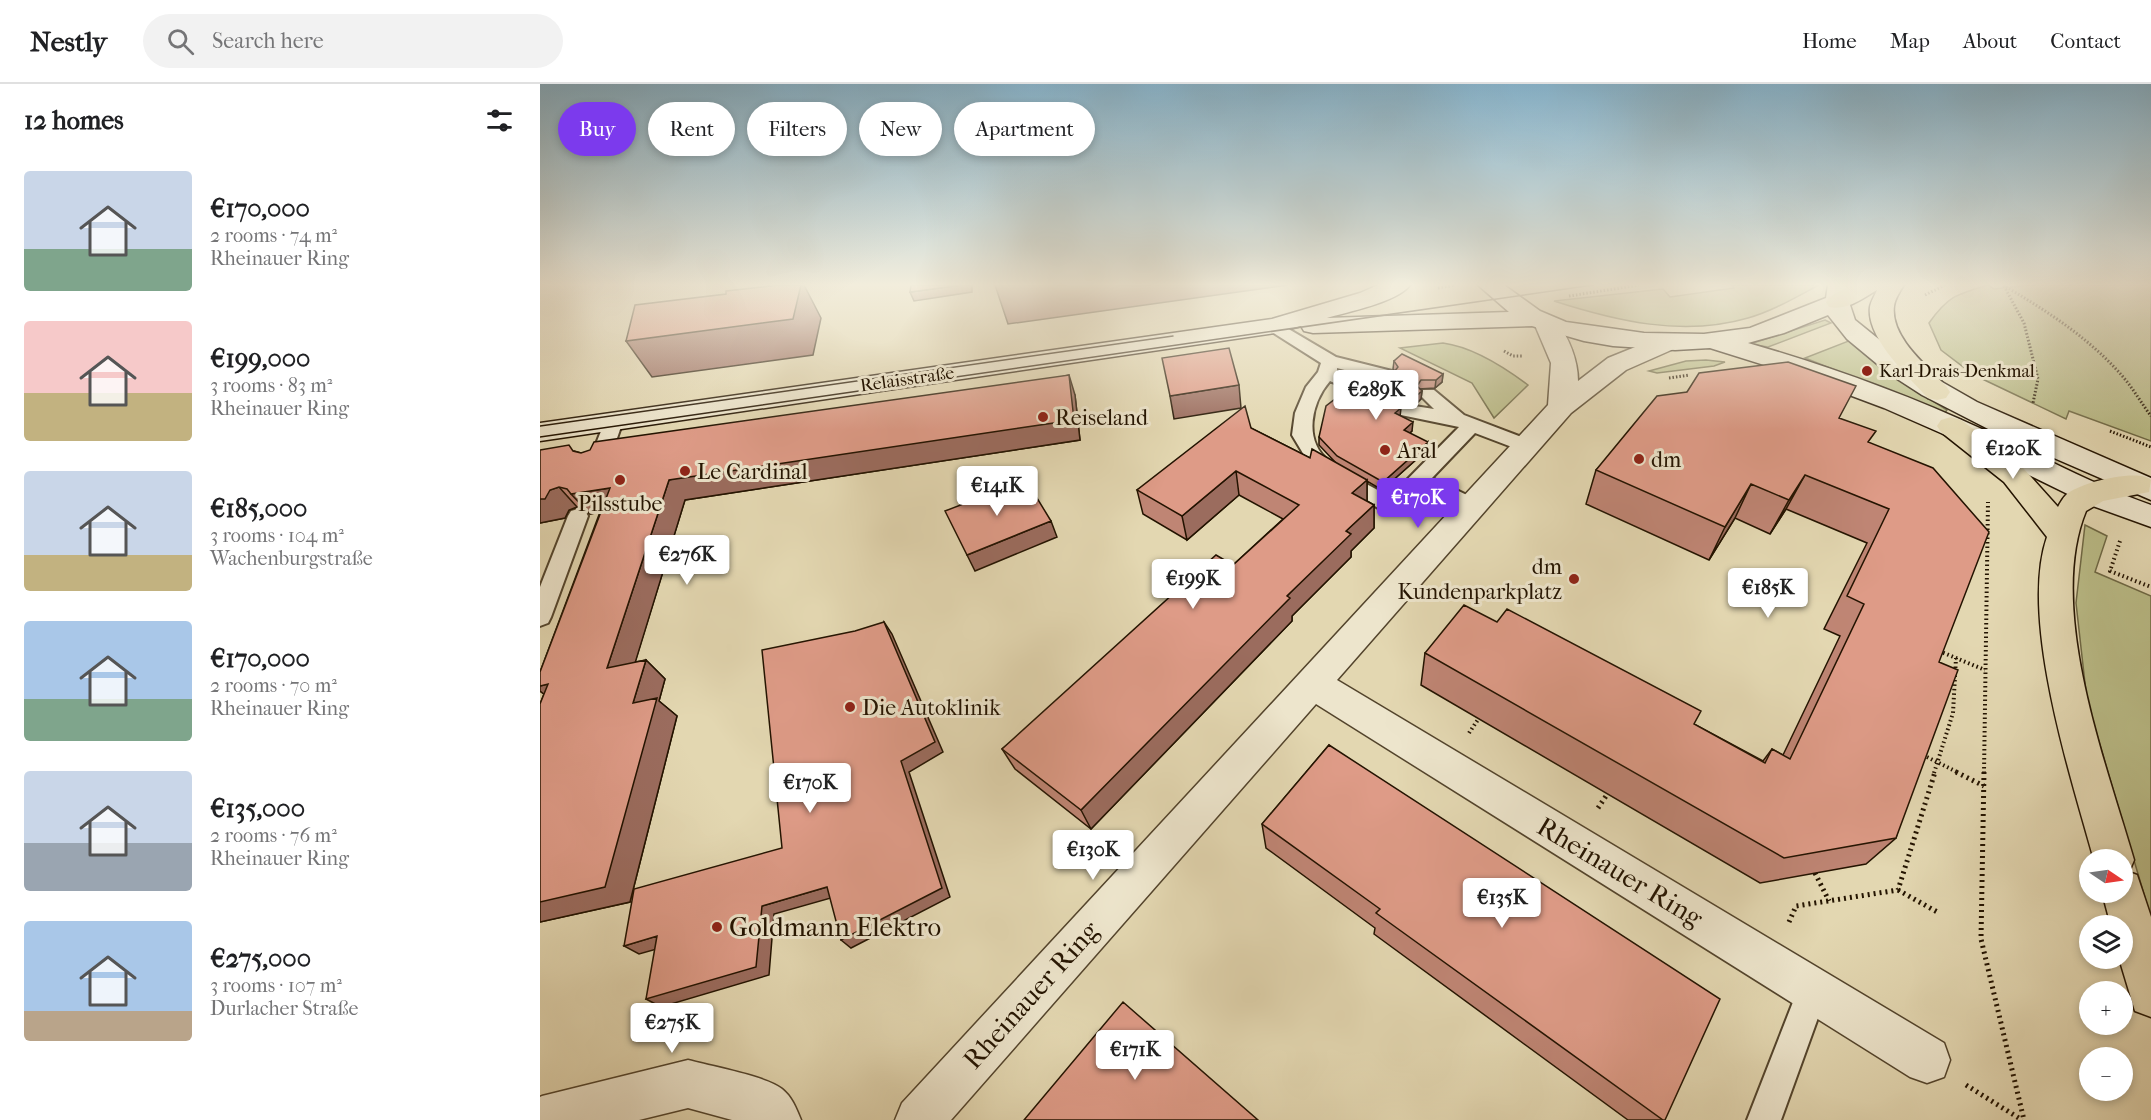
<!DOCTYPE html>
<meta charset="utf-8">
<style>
body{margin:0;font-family:"IM FELL French Canon",serif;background:#f2f2f2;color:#202124;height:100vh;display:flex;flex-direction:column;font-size:22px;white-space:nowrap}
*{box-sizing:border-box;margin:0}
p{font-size:20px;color:#757577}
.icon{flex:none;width:33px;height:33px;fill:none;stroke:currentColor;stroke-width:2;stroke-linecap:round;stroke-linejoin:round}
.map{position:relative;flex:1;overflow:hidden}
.sheet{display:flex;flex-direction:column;background:#fff;width:540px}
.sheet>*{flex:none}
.top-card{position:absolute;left:18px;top:18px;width:570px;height:54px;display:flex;gap:12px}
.needle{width:39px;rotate:103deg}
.fabs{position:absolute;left:1539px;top:765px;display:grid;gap:12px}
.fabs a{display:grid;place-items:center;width:54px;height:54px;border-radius:50%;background:#fff;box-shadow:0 3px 9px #0003;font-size:30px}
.price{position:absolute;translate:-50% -51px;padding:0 14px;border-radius:6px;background:#fff;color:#222;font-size:20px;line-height:39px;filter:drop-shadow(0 2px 3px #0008)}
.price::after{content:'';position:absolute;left:50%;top:36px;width:18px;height:14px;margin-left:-9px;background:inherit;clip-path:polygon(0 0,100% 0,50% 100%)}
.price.active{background:#7c3aed;color:#fff}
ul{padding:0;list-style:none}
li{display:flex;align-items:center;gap:18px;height:150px;padding:0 24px}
li span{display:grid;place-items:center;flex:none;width:168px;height:120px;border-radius:6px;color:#555}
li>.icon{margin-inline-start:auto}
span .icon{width:72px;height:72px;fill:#fffc;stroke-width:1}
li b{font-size:26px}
h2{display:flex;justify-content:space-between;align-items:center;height:72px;padding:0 24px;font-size:26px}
.tag{padding:0 21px;border-radius:27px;background:#fff;box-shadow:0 3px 9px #0003;font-size:21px;line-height:54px}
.tag.active{background:#7c3aed;color:#fff}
header{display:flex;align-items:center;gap:36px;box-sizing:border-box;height:84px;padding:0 30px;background:#fff;border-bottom:2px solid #e0e0e0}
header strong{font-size:28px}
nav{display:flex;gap:33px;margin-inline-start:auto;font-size:21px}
.search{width:420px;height:54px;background:#f2f2f2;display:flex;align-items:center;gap:15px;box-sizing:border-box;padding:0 21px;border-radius:33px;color:#757577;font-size:22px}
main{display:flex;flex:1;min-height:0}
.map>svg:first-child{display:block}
.green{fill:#babc87;stroke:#6e6844;stroke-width:1.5}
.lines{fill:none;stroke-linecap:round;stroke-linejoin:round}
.service-casing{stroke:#53442c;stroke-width:4}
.minor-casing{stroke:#53442c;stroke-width:3}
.secondary-casing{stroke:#231300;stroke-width:3}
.trunk-casing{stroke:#231300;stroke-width:3}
.path-far2{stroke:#231300;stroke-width:3;stroke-dasharray:1.5 2;stroke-linecap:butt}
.path-far1{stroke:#231300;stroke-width:4;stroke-dasharray:1.5 3;stroke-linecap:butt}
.path{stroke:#231300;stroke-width:5;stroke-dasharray:2 4;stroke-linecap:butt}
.service{fill:#ede5cc;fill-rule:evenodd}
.minor{fill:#ede5cc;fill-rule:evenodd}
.secondary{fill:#ede5cc;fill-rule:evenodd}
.trunk{fill:#e3d7b1;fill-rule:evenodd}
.tram{stroke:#231300;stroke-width:1.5}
.wall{fill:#bf8574;stroke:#231300;stroke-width:1.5}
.shaded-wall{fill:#9b6c5e;stroke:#231300;stroke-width:1.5}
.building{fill:#de9b87;stroke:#231300;stroke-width:1.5}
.poi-dot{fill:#8f2418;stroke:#ede5cc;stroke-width:2}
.labels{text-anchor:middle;stroke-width:6;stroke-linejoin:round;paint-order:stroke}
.far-poi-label{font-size:18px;fill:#231300;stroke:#ede5cc;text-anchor:start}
.far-street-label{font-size:18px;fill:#231300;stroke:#ede5cc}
.poi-label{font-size:22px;fill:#231300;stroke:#ede5cc;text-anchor:start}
.near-street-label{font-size:27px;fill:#231300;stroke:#ede5cc}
.near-poi-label{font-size:27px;fill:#231300;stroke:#ede5cc;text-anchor:start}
</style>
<header>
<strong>Nestly</strong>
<div class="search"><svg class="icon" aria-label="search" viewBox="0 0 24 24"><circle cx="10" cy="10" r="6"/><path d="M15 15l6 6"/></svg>Search here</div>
<nav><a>Home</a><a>Map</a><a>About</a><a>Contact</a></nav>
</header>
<main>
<section class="sheet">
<h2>12 homes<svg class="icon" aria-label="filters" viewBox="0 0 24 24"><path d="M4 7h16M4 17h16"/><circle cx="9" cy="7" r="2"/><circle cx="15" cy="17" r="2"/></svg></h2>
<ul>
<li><span style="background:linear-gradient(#c9d6e8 65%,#7fa58c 0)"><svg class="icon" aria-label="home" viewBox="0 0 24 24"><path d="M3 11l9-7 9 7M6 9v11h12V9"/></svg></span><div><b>€170,000</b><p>2 rooms · 74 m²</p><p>Rheinauer Ring</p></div></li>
<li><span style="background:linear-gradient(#f6c9c9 60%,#c2b280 0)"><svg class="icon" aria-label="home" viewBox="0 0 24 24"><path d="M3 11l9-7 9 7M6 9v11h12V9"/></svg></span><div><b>€199,000</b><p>3 rooms · 83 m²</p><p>Rheinauer Ring</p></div></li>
<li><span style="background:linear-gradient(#c9d6e8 70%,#c2b280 0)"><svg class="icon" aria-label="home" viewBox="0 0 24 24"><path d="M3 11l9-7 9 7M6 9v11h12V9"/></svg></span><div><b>€185,000</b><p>3 rooms · 104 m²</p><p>Wachenburgstraße</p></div></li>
<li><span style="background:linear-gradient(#a9c7e8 65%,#7fa58c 0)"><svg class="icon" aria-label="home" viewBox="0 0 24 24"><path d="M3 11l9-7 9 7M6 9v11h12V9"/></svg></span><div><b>€170,000</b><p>2 rooms · 70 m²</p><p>Rheinauer Ring</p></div></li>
<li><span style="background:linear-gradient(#c9d6e8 60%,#9aa5b1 0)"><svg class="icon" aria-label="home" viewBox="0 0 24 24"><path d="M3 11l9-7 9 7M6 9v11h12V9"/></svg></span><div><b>€135,000</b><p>2 rooms · 76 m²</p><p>Rheinauer Ring</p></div></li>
<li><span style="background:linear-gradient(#a9c7e8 75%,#b9a48a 0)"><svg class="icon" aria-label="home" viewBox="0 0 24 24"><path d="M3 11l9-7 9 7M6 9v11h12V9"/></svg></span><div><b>€275,000</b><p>3 rooms · 107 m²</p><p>Durlacher Straße</p></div></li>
</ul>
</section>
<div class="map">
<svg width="1611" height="1036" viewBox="0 0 1611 1036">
<rect width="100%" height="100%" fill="#e3d7b1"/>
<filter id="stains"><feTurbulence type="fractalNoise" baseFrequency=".00333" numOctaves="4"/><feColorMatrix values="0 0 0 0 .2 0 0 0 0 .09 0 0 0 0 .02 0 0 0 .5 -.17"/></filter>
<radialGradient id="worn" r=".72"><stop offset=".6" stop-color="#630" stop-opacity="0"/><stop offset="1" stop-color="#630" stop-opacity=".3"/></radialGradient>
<path class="green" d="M1192,201h87c-23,12 -46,26 -71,33 -65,19 -132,3 -194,-17l109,-12 7,8 64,-9z
M1448,201l6,4 36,-4h121v156l-82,-30 -3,8 -92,-44 -33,-25 -12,-27c19,-27 28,-29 59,-38z
M1285,236l6,3 -63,24 -18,-3z
M1311,256l32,29 64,41 -3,4 -139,-56z
M903,259c30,4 61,24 85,42l-34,33 -22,-35 -72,-35z
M1166,276l19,2 -11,4 -57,7 -8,-2 37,-10z
M1545,441l22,11 -12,36 56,24v322l-64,-217 -11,-98z"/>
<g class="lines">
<g class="service-casing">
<path id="service" d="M735,237l61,36 56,14 3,4 -3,4 -6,2 -49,-13v3l35,16 3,4 -3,4h-12l-30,-14c-19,22 -27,60 -1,80 17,14 41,24 61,36l69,-70 -58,-12 -2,-4 2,-4 7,-2 26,4 -15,-15 3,-4h12l30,25 68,26 3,5 -3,5 -7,1 -50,-19 -43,45 47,23 3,5 -3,5 -7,2 -7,-2 -44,-21c-11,11 -20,27 -36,22l-72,-42 -21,-35 3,-22 11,-26 12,-15 3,-9 -52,-33 -2,-4z
M74,331l7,2 2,4 -15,43 -3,5 -7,2 -7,-2 -3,-5 17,-43 2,-4z
M38,425l7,2 3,5 -37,101 -3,6 -8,3v-39l28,-71 3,-5z
M1273,891l11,4 4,11 -47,130h-34l55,-141z"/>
</g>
<g class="minor-casing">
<path id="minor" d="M1006,232l9,2c13,19 23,40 23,63l30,-23 52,-21 9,-3 9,3 4,5 -4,5 -52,23 -55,43 -234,267 607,363 6,17 -6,17 -17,6 -17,-6 -594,-373 -365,416h-56l7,-17 646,-698 3,-42 -17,-40 3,-5z
M148,976c22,6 78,16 94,29 10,8 14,19 19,31h-69l-44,-12 -49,12h-99v-23l2,-1z"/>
</g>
<g class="secondary-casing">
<path id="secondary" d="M838,201h32c-12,17 -63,27 -83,33l182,-6 -31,-27h26l36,26 26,11 78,11 60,1 46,-6 76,-30 2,-13h24l-2,20 5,15 52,42 70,40 174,76v22l-157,-68 -72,-37 -34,-22 -41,-34 -19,-24 -44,18 -36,10c81,23 160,52 236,87 56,25 109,55 167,75v22l-61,-22 -124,-61 -82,-36 -88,-33 -86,-27 -35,2 -62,-4 -29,-5 -52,-15 -219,7 -9,-2 -3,-5 -26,7 -735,108v-18l732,-104 88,-26z"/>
</g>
<g class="trunk-casing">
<path id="trunk" d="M1311,201h53c-4,6 -9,14 -10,21 -4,31 33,60 52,80l4,6 -4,6 -9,2 -9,-2c-19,-21 -62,-60 -58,-91 1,-6 5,-12 7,-17 -14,8 -30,21 -48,17l-3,-5 3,-5z
M1411,333l10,3 55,40 42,47c2,-4 5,-9 8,-12 12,-12 73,-27 85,-15l-2,12 -46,9 -17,10c-40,97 20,252 48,349l-5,12 8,3 14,42v100l-16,-6 -16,-53h3v-32h-11l-9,-34h20v-32h-28c-23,-83 -75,-242 -47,-323l-43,-55 -63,-50 -4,-6 4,-6z"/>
</g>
<path class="path-far2" d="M1463,201c44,26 88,54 121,93 10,12 18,26 27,38
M1464,202l20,37 14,56 -5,24
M898,204l17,-3
M1385,211l20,-10
M1029,212l70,-11
M964,267l9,5h9
M1129,294l20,-3
M1570,347l41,16"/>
<path class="path-far1" d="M1580,457l-10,30 41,16
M1399,567l46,19
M929,649l10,-15
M1383,671l36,18
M1394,689l19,-60 3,-55
M1444,689l4,-271"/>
<path class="path" d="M1416,688l28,14
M1444,688l-3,167 43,181
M1058,724l10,-15
M1275,789l14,28
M1358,806l41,23
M1249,838l7,-16 102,-16 37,-118
M1426,1001l56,35"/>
<use href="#service" class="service"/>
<use href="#minor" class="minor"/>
<use href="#secondary" class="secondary"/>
<use href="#trunk" class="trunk"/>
<path class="tram" d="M0,342l633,-90
M0,353l1053,-152"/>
</g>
<path class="wall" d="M854,277l49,13 -1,8 -7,6 -15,1 2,2 -1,8 -5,5 -9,-1 -8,3 1,10 12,15 -2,2 17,17 -45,40 -15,-9v20l7,4v23l-23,23v6l-59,59v5l-201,208 -76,-60 -13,-20 231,-184 50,-46 -44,-24 -52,45 -44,-26 -6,-24 114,-62 59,30 25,4 -16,-17v-8l34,-45 21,-4 -1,-3v-8l14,-2 8,-4 -2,-2z
M1147,308l152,26 30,25 70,219 -43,176 -30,26 -106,19 -339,-198 4,-32 269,71 69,37 9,-12 11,6 57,-119 -16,-7 43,-86 -81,-34 -16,25 -35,-16 -26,42 -123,-56 10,-34z
M535,311l5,45 -395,60 -50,162 11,-2 19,19 -6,22 18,15 -47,186 -90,20v-218l4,-10 -4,-3v-19l60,-160 -10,2 -6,-6 -7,-1 -8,3 -4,8 -25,5 34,-72 7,2z
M789,661l336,375h-37l-254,-186 1,-6 -109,-80 -4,-24z"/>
<path class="shaded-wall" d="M261,201h3l17,33 -8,37 -161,22 -26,-36z
M422,201h10v7l-58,9 -4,-9z
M455,201h293l-280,39z
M903,290l-1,8 -7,6 1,-8z
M529,291l6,20 5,45 -395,60 -57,186 -21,-18 62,-188z
M699,301l2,23 -67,11 -4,-23z
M882,307l-1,8 -5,5v-8z
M868,310l-1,9 -8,3 2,2 -1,9 -5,-4 4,-15z
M873,338l-1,9 -8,7v-8z
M888,358l-1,8 -45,40 1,-8z
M696,387l3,24 -52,45 -5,-24z
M1265,391l-19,34 -16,25 19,-34z
M827,396v24l-15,-11z
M1211,400l-16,34 -26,42 16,-33z
M19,403l18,20 -8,3 -4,8 -25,5v-24l10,-9z
M70,404l17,20 -37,6 -19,-20z
M834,421v23l-23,23v6l-59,59v5l-201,208 -10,-19 206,-214 59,-65z
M511,437l6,16 -82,34 -8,-16z
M344,538l8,12 51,118 -34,20 41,125 -99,51 -10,-8z
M106,576l19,19 -6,22 18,15 -47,186 -90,20v-20l93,-199z
M8,600l10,21 -18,-14v-5z
M287,803l11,9 -64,18 -5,61 -108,32 -15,-8 116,-93z
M117,852l14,9 -32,9 -15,-8z"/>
<path class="building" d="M239,201h22l-8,34 -167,22 9,-36 91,-11v-3z
M371,201h51l-52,7z
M689,264l10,37 -69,11 -8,-38z
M862,270l41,20 -7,6h-15l-4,6 5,5 -6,5 -8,-2 -9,4 -2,6 4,4 -6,5 18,9 -9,8 24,12 -45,40 -46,-26 -18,-19 7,-31 22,-17 5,3 5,-4h16l4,-5 -5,-6 5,-4 9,2 7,-3 4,-5 -4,-6z
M1248,278l68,24 -17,32 37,13 -8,11 65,26 56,64 -50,130 19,8 -62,168 -112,20 -359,-205 39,-48 33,17 10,-13 194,102 -7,13 71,39 7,-14 18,10 74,-155 -17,-8 42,-87 -84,-34 -16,25 -38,-16 -26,43 -129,-57 61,-74 30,-4 12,-19z
M529,291l5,45 -405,60 -62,188 39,-8 -13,43 24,-5 -52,189 -65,15v-198l8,-20 -8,2v-14l70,-184 -39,6 -4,-5 -8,-2 -9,3 -5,9h-5v-49l29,-5 4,6 8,2 9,-3 4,-8z
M705,322l6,22 59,30 2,-9 55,31 -15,13 22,12 -28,26 5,3 -64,62 3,2 -209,212 -79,-61 214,-194 17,10 66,-60 -63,-34 -54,45 -45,-26z
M486,396l25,41 -84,34 -22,-44z
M344,538l51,120 -34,19 41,127 -101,52 -14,-53 -65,19 -6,61 -110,32 11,-63 -33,10 10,-57 148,-41 -20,-198 93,-19z
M789,661l391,254 -55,121h-2l-287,-207 4,-4 -118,-85z
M583,918l135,118h-234z"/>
<linearGradient id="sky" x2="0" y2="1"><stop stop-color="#87b6d0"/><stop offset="0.58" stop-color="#f2eddc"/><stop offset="1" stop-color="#f2eddc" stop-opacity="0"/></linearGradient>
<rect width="1611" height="346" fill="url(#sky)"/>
<g class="poi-dot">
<circle cx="1327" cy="287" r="6"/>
<circle cx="503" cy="333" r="6"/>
<circle cx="845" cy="366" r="6"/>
<circle cx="1099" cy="375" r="6"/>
<circle cx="145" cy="387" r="6"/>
<circle cx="80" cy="396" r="6"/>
<circle cx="1034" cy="495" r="6"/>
<circle cx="310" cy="623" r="6"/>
<circle cx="177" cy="843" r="6"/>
</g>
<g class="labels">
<g class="far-poi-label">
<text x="1339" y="293">Karl-Drais-Denkmal</text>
</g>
<g class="far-street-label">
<text transform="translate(367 295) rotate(-8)" y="6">Relaisstraße</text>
</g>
<g class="poi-label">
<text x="515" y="341">Reiseland</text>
<text x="857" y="374">Aral</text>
<text x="1111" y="383">dm</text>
<text x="157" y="395">Le Cardinal</text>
<text x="80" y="427" text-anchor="middle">Pilsstube</text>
<text x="1022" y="490" text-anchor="end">dm<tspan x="1022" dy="25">Kundenparkplatz</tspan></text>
<text x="322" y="631">Die Autoklinik</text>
</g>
<g class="near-street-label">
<text transform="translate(1080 788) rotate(31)" y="9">Rheinauer Ring</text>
<text transform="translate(491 911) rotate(-48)" y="9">Rheinauer Ring</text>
</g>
<g class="near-poi-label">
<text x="189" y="852">Goldmann Elektro</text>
</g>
</g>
<rect width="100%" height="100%" filter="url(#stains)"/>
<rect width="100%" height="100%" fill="url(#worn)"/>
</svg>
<div class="fabs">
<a><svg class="needle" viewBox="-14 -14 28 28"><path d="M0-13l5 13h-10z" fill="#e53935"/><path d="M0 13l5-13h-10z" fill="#757577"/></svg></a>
<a><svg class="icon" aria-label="layers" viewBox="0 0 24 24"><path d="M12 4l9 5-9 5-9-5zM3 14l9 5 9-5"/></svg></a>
<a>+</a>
<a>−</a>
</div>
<b class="price" style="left:836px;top:337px">€289K</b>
<b class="price" style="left:1473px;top:396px">€120K</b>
<b class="price" style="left:457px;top:433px">€141K</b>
<b class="price active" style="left:878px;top:445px">€170K</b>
<b class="price" style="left:147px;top:502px">€276K</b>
<b class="price" style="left:653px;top:526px">€199K</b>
<b class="price" style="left:1228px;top:535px">€185K</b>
<b class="price" style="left:270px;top:730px">€170K</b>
<b class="price" style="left:553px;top:797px">€130K</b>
<b class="price" style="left:962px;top:845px">€135K</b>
<b class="price" style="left:132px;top:970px">€275K</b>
<b class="price" style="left:595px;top:997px">€171K</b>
<div class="top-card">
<a class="tag active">Buy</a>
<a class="tag">Rent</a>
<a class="tag">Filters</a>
<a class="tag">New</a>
<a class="tag">Apartment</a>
</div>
</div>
</main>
